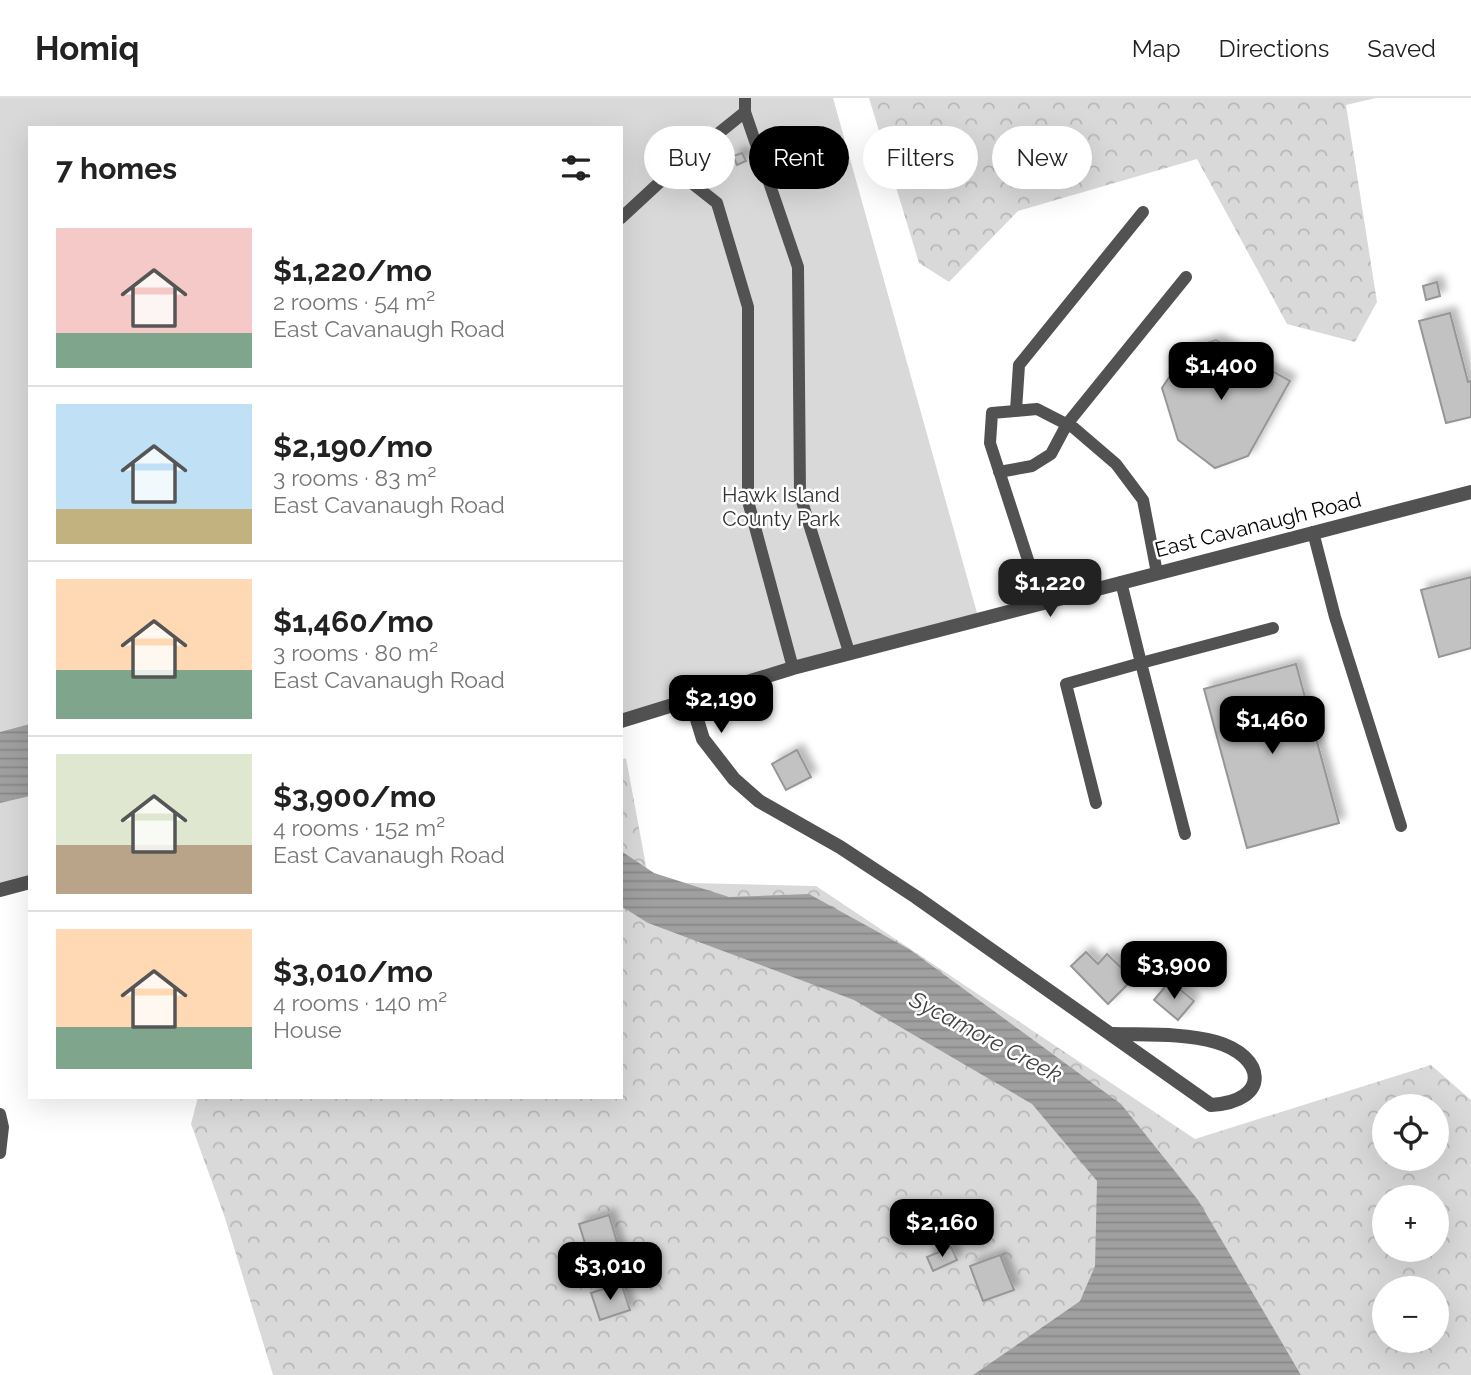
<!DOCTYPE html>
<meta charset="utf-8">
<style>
body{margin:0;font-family:Raleway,sans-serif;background:#f2f2f2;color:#222;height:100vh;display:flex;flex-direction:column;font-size:26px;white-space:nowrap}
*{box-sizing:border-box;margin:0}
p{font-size:23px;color:#767676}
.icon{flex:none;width:38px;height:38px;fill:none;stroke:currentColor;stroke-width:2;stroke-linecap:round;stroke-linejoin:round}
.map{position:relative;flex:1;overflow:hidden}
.details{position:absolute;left:28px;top:28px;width:595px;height:973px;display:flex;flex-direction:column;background:#fff;border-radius:0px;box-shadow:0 7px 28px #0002}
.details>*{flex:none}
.guide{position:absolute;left:644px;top:28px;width:665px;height:63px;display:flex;gap:14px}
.controls{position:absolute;left:1372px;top:996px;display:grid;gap:14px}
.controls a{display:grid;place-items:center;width:77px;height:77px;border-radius:50%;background:#fff;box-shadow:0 7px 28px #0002;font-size:35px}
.price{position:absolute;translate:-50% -60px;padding:0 16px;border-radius:14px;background:#000;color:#fff;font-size:23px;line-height:46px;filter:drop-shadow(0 2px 4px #0008)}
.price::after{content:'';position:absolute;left:50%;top:42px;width:21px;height:16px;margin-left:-10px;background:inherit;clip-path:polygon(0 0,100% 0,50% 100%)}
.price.selected{background:#222;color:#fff}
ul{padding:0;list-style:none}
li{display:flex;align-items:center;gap:21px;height:175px;padding:0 28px}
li+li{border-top:2px solid #e0e0e0}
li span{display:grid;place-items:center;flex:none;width:196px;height:140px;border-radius:0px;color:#555}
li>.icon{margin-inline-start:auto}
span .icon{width:84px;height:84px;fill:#fffc;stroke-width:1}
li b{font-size:30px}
h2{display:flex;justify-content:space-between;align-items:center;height:84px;padding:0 28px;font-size:30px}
.pill{padding:0 24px;border-radius:32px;background:#fff;box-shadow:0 7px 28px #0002;font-size:24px;line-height:63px}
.pill.selected{background:#000;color:#fff}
header{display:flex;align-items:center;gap:42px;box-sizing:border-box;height:98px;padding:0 35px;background:#fff;border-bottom:2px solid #e0e0e0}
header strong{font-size:33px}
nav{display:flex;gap:38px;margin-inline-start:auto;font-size:24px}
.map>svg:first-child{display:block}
.forest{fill:url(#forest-crowns);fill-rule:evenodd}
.green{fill:#d9d9d9}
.water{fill:url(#water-rules)}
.building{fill:#c2c2c2;stroke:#969696;stroke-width:2;filter:url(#shadow)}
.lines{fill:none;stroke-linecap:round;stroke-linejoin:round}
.service{stroke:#525252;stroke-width:12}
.minor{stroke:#525252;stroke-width:14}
.tertiary{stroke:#525252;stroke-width:14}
.labels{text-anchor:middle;stroke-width:5;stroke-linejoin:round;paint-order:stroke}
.park-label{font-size:21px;fill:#303030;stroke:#fff}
.street-label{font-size:21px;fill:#000;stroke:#fff}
.water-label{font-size:23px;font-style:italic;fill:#414141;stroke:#fff}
</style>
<header>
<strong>Homiq</strong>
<nav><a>Map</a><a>Directions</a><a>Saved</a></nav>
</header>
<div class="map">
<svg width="1471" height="1277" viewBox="0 0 1471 1277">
<defs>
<pattern id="forest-crowns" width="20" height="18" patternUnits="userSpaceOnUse" patternTransform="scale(1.75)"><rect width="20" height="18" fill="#d9d9d9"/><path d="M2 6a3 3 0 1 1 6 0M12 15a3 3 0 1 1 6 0" fill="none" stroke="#b8b8b8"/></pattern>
<pattern id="water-rules" width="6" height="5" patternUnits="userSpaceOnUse" patternTransform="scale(1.75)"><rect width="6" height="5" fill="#a0a0a0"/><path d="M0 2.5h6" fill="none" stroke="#888"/></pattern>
<filter id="shadow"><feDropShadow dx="6" dy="-6" stdDeviation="3.5" flood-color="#0004"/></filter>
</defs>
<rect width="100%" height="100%" fill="#fff"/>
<path class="forest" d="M869,0h507l-30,7 31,197 -22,40 -68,-18 -90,-165 -179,52 -69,71 -30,-19z
M626,660l23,124 167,4 379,253 236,-74 40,35v275h-170l-73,-123 -132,15 -16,34 -107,74h-700l-48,-157 -34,-94 7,-27h423v-337zM1384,1008h53v52h-53zM1384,1099h53v53h-53zM1384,1190h53v52h-53z"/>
<path class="green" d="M0,0h833l146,522 -358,96v-588h-591v748l-30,8z"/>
<path class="water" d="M30,626v72l-30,7v-71z
M621,753l33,22 75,24 80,-3 100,55 212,155 77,96 103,175h-328l107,-74 15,-35 2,-85 -65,-77 -178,-104 -206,-77 -27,-17z"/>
<path class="building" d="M742,55l4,8 -9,4 -4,-9z
M1437,184l3,14 -14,4 -3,-14z
M1450,215l18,69 3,-1v36l-25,6 -27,-102z
M1216,242l74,41 -42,75 -33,12 -37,-28 -16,-52 26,-39z
M1471,479v71l-32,9 -18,-67z
M1296,566l43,159 -92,25 -43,-159z
M797,652l14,27 -25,13 -14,-26z
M1086,854l12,12 9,-10 26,25 -25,25 -37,-38z
M1170,883l24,20 -16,19 -24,-20z
M609,1117l17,58 -29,9 -18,-58z
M951,1149l6,13 -24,11 -6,-14z
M1000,1157l14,35 -31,11 -13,-35z
M621,1185l9,27 -30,10 -9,-27z"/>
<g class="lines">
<path class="service" d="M745,0v14l53,155 2,228 49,157
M674,71l43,34 31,104v194l45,167
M621,120l53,-49 71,-57
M1016,312l3,-45 124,-153
M999,374l33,-6 19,-12 16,-30 119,-147
M1313,434l22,85 66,209
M1121,484l20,81 132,-35
M1042,505l-52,-160 2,-30 45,-4 37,19 42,36 27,36 14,73
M1096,705l-30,-119 75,-21 44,171
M0,1016l3,13 -3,26"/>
<path class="minor" d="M691,602l12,39 31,40 25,22 81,46 76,50 295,208c61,-4 54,-49 5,-63 -33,-9 -68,-7 -103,-8"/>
<path class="tertiary" d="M621,623l172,-53 678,-176
M0,792l30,-8"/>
</g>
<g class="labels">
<g class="park-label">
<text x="781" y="404">Hawk Island<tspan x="781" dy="24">County Park</tspan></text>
</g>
<g class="street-label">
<text transform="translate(1258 427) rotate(-14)" y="7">East Cavanaugh Road</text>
</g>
<g class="water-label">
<text transform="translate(986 939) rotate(28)" y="8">Sycamore Creek</text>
</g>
</g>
</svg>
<div class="controls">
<a><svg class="icon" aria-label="locate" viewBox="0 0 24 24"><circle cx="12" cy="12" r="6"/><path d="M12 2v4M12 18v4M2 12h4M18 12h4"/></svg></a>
<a>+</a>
<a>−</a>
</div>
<b class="price" style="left:1221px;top:304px">$1,400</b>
<b class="price selected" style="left:1050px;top:521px">$1,220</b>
<b class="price" style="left:721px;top:637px">$2,190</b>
<b class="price" style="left:1272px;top:658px">$1,460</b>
<b class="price" style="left:1174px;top:903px">$3,900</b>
<b class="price" style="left:942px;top:1161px">$2,160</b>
<b class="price" style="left:610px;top:1204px">$3,010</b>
<div class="guide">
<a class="pill">Buy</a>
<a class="pill selected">Rent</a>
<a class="pill">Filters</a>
<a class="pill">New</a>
</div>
<section class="details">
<h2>7 homes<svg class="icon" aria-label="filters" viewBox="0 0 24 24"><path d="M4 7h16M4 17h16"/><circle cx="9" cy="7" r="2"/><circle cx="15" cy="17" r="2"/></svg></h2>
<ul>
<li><span style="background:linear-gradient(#f6c9c9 75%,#7fa58c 0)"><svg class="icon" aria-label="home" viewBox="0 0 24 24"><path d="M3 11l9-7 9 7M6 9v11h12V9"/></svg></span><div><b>$1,220/mo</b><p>2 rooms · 54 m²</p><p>East Cavanaugh Road</p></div></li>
<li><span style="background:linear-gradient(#bfe0f5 75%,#c2b280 0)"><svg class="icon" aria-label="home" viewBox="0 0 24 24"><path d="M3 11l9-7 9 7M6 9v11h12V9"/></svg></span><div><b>$2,190/mo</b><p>3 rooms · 83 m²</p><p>East Cavanaugh Road</p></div></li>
<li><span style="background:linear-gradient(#ffd9b3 65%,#7fa58c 0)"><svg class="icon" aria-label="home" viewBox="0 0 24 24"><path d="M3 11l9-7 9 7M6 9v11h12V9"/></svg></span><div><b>$1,460/mo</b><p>3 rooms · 80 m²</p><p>East Cavanaugh Road</p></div></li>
<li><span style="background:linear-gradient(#dfe7d0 65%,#b9a48a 0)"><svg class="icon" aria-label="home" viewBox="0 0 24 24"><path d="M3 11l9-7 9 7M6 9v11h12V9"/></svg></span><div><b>$3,900/mo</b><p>4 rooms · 152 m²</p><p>East Cavanaugh Road</p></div></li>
<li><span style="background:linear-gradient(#ffd9b3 70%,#7fa58c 0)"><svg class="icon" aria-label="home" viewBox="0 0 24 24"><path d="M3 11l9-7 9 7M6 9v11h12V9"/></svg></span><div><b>$3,010/mo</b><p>4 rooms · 140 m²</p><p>House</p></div></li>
</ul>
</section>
</div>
